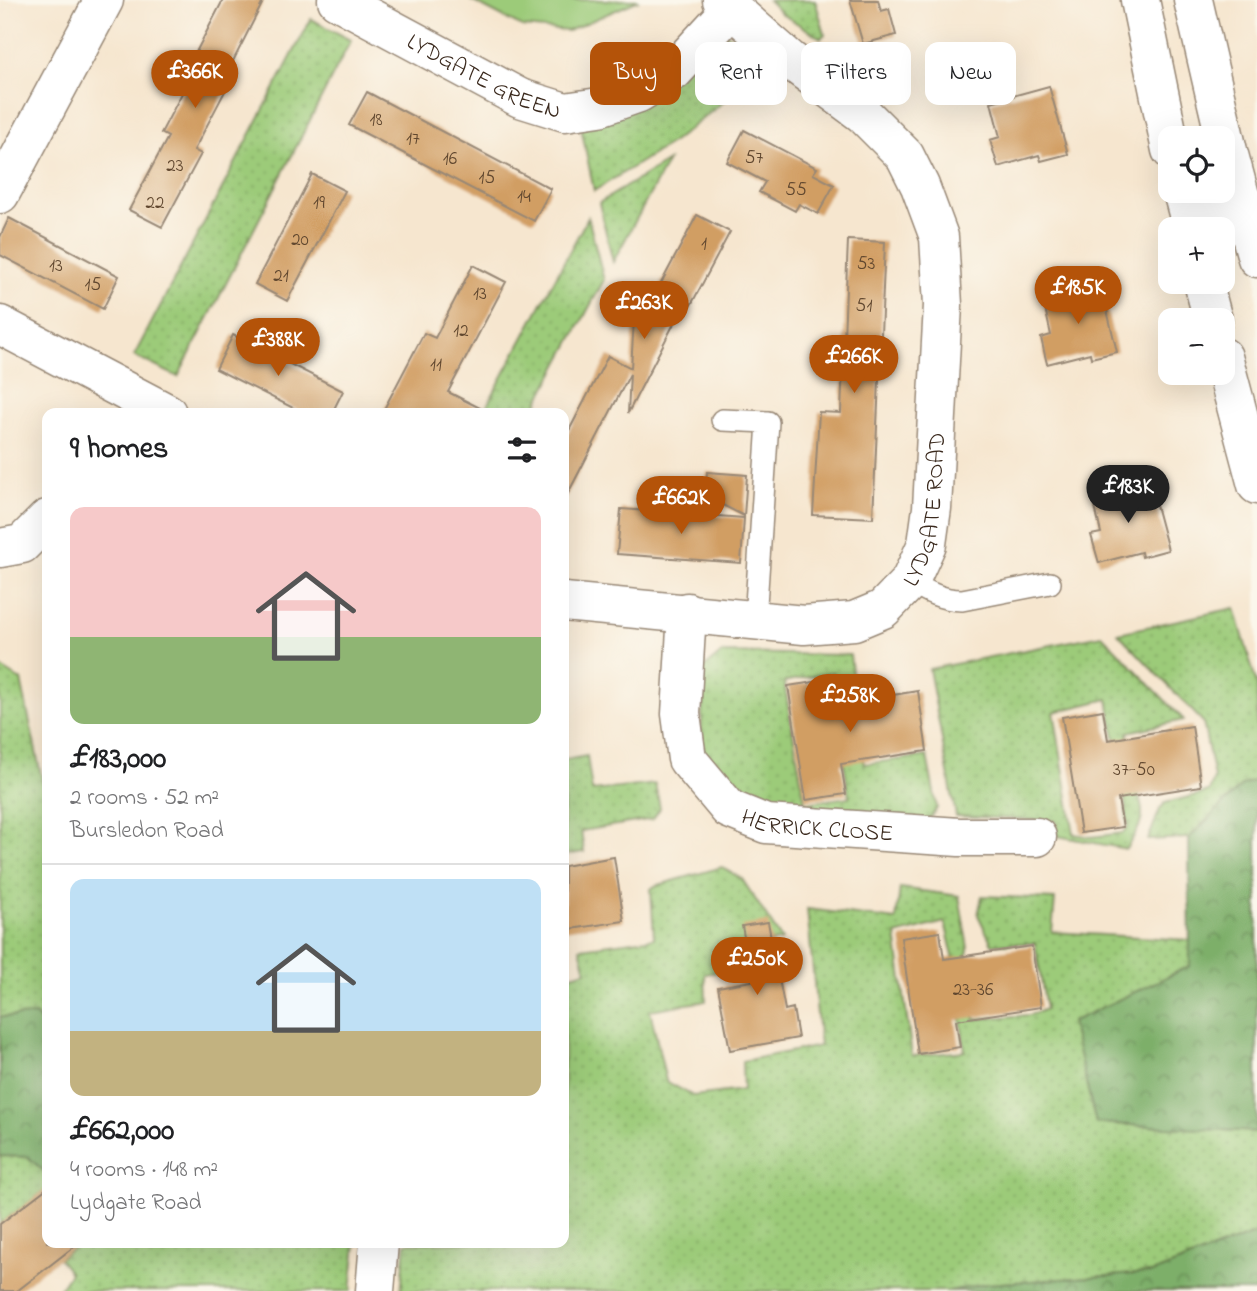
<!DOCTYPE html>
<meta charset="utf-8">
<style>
body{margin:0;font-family:"Indie Flower",sans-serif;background:#f2f2f2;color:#202124;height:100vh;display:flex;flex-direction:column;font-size:26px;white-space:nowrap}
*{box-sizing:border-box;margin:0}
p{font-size:23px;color:#757577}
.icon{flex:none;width:38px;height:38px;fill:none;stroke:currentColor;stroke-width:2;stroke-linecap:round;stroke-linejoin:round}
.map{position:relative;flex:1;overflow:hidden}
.side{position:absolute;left:42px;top:408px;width:527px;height:840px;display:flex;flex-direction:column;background:#fff;border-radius:14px;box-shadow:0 7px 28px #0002}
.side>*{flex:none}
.banner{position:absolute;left:590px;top:42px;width:562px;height:63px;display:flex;gap:14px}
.controls{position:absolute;left:1158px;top:126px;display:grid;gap:14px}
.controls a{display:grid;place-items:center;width:77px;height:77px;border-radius:14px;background:#fff;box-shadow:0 7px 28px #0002;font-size:35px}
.price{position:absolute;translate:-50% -60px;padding:0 16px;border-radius:24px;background:#b45309;color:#fff;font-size:23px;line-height:46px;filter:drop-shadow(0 2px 4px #0008)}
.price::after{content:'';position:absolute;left:50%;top:42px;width:21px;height:16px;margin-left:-10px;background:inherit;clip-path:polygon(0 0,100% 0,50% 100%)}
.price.current{background:#222;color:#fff}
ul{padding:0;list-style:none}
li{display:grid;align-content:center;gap:14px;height:371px;padding:0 28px}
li+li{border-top:2px solid #e0e0e0}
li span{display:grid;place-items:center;height:217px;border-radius:14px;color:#555}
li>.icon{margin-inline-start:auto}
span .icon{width:126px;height:126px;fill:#fffc;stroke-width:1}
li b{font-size:30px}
h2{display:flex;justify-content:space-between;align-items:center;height:84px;padding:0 28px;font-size:30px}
.chip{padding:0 24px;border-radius:14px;background:#fff;box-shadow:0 7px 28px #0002;font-size:24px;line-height:63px}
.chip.current{background:#b45309;color:#fff}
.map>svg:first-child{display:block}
.grass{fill:url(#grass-dots);stroke:#6c7a4c;stroke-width:2}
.forest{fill:url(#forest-crowns);stroke:#5c6c44;stroke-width:2}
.green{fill:#9ccb79;stroke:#6c7a4c;stroke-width:2}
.building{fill:#d19e63}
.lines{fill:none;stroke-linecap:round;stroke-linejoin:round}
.lane-casing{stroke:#988876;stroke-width:24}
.street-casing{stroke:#988876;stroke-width:41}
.primary-casing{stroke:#988876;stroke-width:41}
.lane{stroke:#fff;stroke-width:21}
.street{stroke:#fff;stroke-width:38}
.primary{stroke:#fff;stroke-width:38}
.labels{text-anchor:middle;stroke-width:7;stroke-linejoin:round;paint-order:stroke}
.number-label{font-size:19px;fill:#60472f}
.street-label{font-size:23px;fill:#3b2a1e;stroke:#fbf7ec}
</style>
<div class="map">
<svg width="1257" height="1291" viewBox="0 0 1257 1291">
<defs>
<pattern id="grass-dots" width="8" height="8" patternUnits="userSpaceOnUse" patternTransform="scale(1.75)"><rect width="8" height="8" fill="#9ccb79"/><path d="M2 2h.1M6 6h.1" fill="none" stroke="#87ae68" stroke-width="1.8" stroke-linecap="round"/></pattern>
<pattern id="forest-crowns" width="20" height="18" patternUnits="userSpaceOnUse" patternTransform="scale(1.75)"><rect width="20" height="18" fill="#7daf69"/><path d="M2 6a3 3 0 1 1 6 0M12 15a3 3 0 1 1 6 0" fill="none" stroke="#688f56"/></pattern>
</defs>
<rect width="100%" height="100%" fill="#fbf7ec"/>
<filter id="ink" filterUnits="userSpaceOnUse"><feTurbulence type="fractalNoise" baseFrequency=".0143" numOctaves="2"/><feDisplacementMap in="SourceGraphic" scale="14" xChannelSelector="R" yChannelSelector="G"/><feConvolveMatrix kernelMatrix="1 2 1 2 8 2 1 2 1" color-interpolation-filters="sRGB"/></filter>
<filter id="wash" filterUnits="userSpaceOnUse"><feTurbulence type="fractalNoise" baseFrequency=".00686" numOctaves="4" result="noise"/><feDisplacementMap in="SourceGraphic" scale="28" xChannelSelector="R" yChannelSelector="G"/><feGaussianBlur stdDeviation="1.57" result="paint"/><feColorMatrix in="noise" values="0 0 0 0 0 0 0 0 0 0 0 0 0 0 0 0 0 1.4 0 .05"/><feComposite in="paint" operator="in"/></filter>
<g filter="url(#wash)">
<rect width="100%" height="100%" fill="#f6e6cf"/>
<path class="grass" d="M768,0h47l10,34 -4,4 -39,-24z
M311,19l40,21 -173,337 -44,-21z
M727,34l12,6 32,24 -98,78 -79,49 -14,-69z
M668,161l-55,101 -14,-59z
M588,217l16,63 -72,133h-49z
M1235,608l22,77v95l-15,5 -53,53 -41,2 12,-31 5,-6 44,-11 5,-14 -11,-56 -85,-89z
M1102,635l82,85 -56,12 2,20 -12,3 -10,-56 -54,13 20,122 17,3 32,-4 5,-7 -5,-39 12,-4c11,34 10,36 -9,66l-69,-13 -1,-15 -100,-5 -27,-147z
M722,653l128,2 5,41 -4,5 3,16 -14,3 -7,-48 -49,10 21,121 44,-6 -7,-48 19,-4 3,19 63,-8 10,52 -11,16 -156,-6 -70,-57 4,-93z
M0,667l21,13 24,114h2v234l-12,-13 -35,2z
M587,756l5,35 63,-7 5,24 -7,11 -72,12 3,21 -20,3v-95z
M722,867l20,12 40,61c-22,5 -33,6 -41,28l-36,6 1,27 -56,9 16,71 27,15 50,-6 -1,-29 78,-15 -13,-137 89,11 4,-32 59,8 9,52 -2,22 -10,-1 -11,-47 -49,13 16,121 53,-5 -7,-48 14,-1 3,17 54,-4 17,-6 -11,-66 -43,1 -14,-29 4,-19 73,3 -3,33 138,8v26l-118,56 24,101 161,9v101l-105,40 -166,11 -37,7h-548l5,-48 158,-1v-265l22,-6 -6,-23 74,-10 -3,-49 4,-3z
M0,1156l28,1 19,17v15l-47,35z
M81,1242h275v1l-5,48h-293l12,-18 -11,-14z"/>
<path class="forest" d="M1257,780v352l-161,-9 -25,-101 119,-56 -1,-128 53,-53z
M35,1015l12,13v146l-19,-17 -28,-1v-139z
M1257,1233v58h-308l37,-7 166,-11z"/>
<path class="green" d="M470,0h169l-71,31 -46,-4z"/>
<g id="blocks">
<path class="building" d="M223,0h41l-37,73 6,3 -39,74 7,4 -39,73 -33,-17 39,-73 -7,-4 39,-74 -6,-3z
M850,0h28l3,11 8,-2 7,26 -33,9z
M1049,86l19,68 -27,7 -2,-6 -41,12 -8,-27 10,-3 -9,-35z
M367,92l184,97 -17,32 -185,-96z
M744,130l73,38 -4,6 21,11 -16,29 -19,-10 -4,7 -36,-19 6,-10 -38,-20z
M312,174l33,17 -58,110 -32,-17z
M697,215l33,17 -39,73 -6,-3 -57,111 2,-39 -66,127v-61l44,-84 23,12 3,-48 18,-35 6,4z
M9,218l110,58 -16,33 -103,-54v-18z
M848,240l37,2 -12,276 -60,-3 6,-103 22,1z
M473,265l33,17 -58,110 42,21h-108l42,-80 11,5z
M1101,285l16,67 -26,6 -1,-5 -43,11 -6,-26 10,-3 -8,-36z
M233,335l110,56 -11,22h-29l-87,-44z
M707,472l40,3 -3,41 -39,-20z
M1150,483l18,67 -26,7 -1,-5 -42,11 -8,-28 10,-2 -8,-35z
M621,509l123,9 -3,45 -124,-9z
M827,680l4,25 87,-14 9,60 -86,13 5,30 -40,6 -18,-114z
M1103,710l5,30 84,-14 9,60 -83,13 5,28 -42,6 -19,-116z
M614,857l10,64 -60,9v-64z
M768,922l17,88 8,-2 5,30 -68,12 -12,-63 34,-6 -10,-55z
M940,932l4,27 88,-13 9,61 -85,13 4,27 -42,7 -17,-116z
M47,1188v54h33l-63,49h-17v-67z"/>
</g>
</g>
<g filter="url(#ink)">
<use href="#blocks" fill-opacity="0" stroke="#988876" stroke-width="2"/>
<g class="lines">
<g class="lane-casing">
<path id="lane" d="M722,420l46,2 -13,198
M910,581c17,11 32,19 52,19l88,-17"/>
</g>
<g class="street-casing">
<g id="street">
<path id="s1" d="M337,0l183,98 45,14 34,-5 40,-14 35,-22 58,-63"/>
<path d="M0,194l104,-194"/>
<path d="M1191,225l66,-16"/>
<path d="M0,325l167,88"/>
<path d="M0,548l22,-4 25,-25"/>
<path id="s2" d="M564,602l240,23 50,-4 29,-12 27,-28 17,-37 5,-36 11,-203 -4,-68 -19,-51 -15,-30 -42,-42 -73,-54 -68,-60"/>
<path id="s3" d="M687,612l-6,102 6,45 42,50 37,15 193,13h78"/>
<path d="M375,1291l4,-49"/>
</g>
</g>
<g class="primary-casing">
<path id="primary" d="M1140,0l31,150
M1193,0l35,151 29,107
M1182,191l10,38
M1203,282l10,38
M1223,357l34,128"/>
</g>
<use href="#lane" class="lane"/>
<use href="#street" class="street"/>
<use href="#primary" class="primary"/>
</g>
</g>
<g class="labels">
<g class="number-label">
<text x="376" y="125">18</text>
<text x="413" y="144">17</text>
<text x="754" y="163">57</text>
<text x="450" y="164">16</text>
<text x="175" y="171">23</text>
<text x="487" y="183">15</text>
<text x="796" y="195">55</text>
<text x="524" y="202">14</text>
<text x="155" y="208">22</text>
<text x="319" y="208">19</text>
<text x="300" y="245">20</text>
<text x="704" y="249">1</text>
<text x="866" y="269">53</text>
<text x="56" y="271">13</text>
<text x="281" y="281">21</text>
<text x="93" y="290">15</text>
<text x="480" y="299">13</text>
<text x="864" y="311">51</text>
<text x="461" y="336">12</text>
<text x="436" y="370">11</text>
<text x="1134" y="775">37-50</text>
<text x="973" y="995">23-36</text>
</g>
<g class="street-label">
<text dy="8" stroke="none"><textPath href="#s1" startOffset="166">LYDGATE GREEN</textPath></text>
<text dy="8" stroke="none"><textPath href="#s2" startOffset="436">LYDGATE ROAD</textPath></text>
<text dy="8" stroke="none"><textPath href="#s3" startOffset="304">HERRICK CLOSE</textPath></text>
</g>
</g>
</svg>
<div class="controls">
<a><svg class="icon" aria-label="locate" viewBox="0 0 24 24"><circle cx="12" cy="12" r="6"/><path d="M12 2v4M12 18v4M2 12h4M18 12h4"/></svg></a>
<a>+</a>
<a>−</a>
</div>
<b class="price" style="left:195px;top:110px">£366K</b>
<b class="price" style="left:1078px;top:326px">£185K</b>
<b class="price" style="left:644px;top:341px">£263K</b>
<b class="price" style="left:278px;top:378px">£388K</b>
<b class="price" style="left:854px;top:395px">£266K</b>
<b class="price current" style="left:1128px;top:525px">£183K</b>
<b class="price" style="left:681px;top:536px">£662K</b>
<b class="price" style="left:850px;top:734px">£258K</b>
<b class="price" style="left:757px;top:997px">£250K</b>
<div class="banner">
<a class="chip current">Buy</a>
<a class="chip">Rent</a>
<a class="chip">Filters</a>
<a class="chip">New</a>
</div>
<section class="side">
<h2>9 homes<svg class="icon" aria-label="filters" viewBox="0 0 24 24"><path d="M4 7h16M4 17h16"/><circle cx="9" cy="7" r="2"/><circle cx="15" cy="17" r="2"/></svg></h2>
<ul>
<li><span style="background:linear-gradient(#f6c9c9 60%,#8fb573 0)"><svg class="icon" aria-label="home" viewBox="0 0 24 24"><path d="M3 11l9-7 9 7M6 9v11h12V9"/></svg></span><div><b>£183,000</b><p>2 rooms · 52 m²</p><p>Bursledon Road</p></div></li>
<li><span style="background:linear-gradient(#bfe0f5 70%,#c2b280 0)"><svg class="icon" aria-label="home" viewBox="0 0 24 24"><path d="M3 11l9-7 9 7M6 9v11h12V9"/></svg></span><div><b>£662,000</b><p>4 rooms · 148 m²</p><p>Lydgate Road</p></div></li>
</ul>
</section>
</div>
